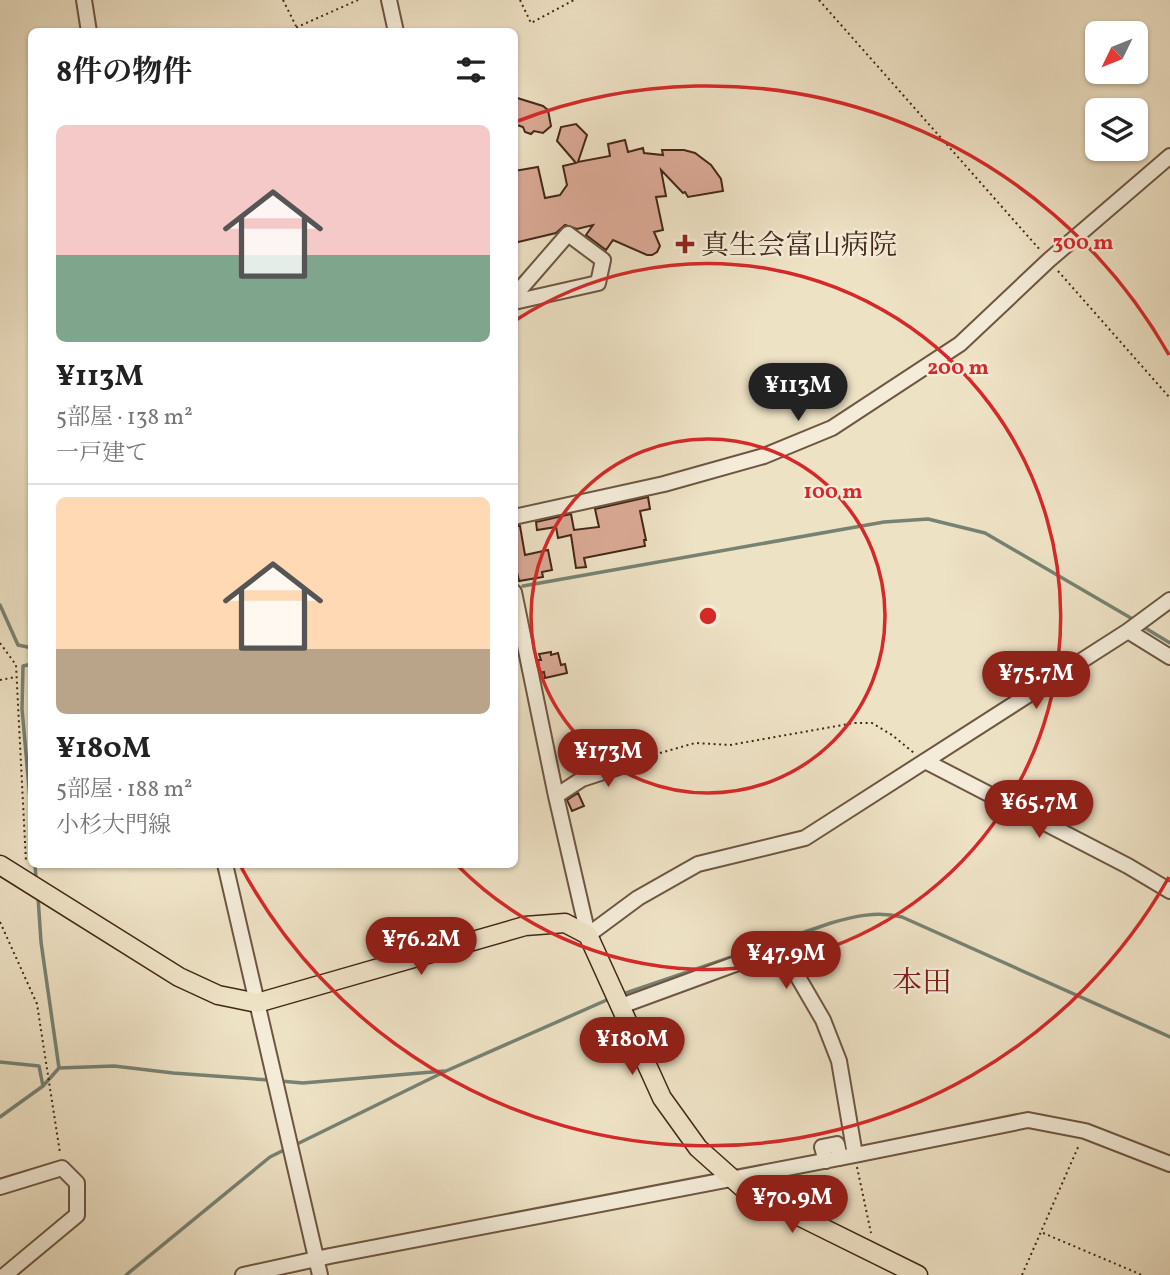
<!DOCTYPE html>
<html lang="ja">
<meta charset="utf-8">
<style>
body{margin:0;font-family:Vollkorn,"Noto Serif JP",serif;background:#f2f2f2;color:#222;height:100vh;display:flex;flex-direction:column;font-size:26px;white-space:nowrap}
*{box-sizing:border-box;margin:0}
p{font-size:23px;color:#767676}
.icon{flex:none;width:38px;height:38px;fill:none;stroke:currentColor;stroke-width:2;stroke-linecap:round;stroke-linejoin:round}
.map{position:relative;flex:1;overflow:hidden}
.sheet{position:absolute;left:28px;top:28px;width:490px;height:840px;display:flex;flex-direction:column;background:#fff;border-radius:10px;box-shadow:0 2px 5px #0004}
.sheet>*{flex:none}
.needle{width:46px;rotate:227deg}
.controls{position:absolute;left:1085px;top:21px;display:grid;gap:14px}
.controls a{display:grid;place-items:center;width:63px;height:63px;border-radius:10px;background:#fff;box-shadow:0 2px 5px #0004;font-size:35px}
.price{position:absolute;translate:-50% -60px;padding:0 16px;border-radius:24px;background:#8f2418;color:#fff;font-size:23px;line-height:46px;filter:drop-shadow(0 2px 4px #0008)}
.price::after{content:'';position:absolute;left:50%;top:42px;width:21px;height:16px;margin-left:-10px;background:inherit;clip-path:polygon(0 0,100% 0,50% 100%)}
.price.selected{background:#222;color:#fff}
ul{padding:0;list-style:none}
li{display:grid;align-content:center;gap:14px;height:371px;padding:0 28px}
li+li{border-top:2px solid #e0e0e0}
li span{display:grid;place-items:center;height:217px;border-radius:10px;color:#555}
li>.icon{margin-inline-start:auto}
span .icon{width:126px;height:126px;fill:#fffc;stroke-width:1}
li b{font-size:30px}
h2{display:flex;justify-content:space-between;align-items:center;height:84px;padding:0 28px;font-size:30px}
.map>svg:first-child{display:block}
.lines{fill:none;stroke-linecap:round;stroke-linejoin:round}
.stream{stroke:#778273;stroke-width:3.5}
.building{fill:#dbaa96;stroke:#422717;stroke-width:2}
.minor-casing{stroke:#6d5642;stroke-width:18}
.major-casing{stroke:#422717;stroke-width:21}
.path{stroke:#422717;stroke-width:2;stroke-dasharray:2 3.5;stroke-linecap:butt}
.minor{stroke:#f4ecd9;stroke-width:14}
.major{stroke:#eee2c5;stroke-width:18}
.ring{fill:none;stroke:#d62828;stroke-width:3.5}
.poi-dot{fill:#8f2418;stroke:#f4ecd9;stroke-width:2.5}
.labels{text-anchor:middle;stroke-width:5;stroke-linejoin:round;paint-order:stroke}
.poi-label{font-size:28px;fill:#422717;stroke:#f4ecd9;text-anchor:start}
.neighbourhood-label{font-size:30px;fill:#7a1f14;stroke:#f4ecd9}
.centre{fill:#d62828;stroke:#f4ecd9;stroke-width:3.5}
.ring-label{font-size:21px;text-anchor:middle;font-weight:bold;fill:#d62828;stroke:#f4ecd9;stroke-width:5;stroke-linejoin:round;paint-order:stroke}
</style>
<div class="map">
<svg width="1170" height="1275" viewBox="0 0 1170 1275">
<rect width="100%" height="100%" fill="#eee2c5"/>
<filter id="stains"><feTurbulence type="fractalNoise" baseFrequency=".00286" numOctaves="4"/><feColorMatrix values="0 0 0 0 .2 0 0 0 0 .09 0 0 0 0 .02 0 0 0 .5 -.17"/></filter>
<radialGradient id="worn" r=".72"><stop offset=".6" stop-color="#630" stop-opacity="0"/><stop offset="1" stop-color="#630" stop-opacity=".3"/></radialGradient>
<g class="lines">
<path class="stream" d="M523,586l361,-64 44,-3 57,14 151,88
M0,605l18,40 14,3
M1142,626l28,17
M32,664l-9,2 -1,43 10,112
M35,864l1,15
M38,897l3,45 18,126
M620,995l211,-72c24,-7 46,-12 71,-6l268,120
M0,1062l39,4 4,20
M280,1081l23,2 141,-12
M0,1117l43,-31 16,-18 55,-2 59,7 96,7
M293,1146l153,-75 163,-72
M126,1275l144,-118 16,-8"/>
</g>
<path class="building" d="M514,97l29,9 5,4 3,16 -8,7 -9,-2 -3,3 -6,-2 -2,-5 -9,-3z
M576,124l11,11 -9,27 32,-6 -2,-12 17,-4 3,12 15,-4 1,5 19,2 -1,-5h22l11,3 16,12 10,14 2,12 -35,6 -3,-5 -2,1 -22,-23 5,26 -10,1 7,33 -9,2 6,14 -3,6 -5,3h-5l-34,-15 -7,10 -20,-15 7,-10 -16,4 -12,-4 -9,8 -42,10v-72l24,-4 7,31 15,-3 7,-10 -4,-19 13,-3 -19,-22 4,-14z
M648,497l2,12 -10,2 6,29h-2l1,6 -61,12 2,9 -10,1 -5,-33 -13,3 -2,-11 -19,3 -1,-8 35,-8 3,16 25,-3 -4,-18z
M514,526h6l5,29 23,-5 4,20 -10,2 1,5 -24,4 -5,-22z
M551,652v3l7,-2 3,12 4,-1 2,9 -22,5 -1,-6 -4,1 -2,-13h3l-2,-6z
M578,793l6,13 -12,5 -5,-11z"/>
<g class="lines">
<g class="minor-casing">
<path id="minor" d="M84,0l5,32
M389,0l7,32
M514,289l8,-2 46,-53 35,26 -5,23 -84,19
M514,517l150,-33 100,-28 68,-28 128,-84 89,-84 121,-104
M514,592l42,204 32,139 50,-37 60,-34 107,-26 323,-207 42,-31
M1128,631l42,26
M925,761l203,105 42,25
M556,796l26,-17 67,-22
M225,864l95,411
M621,1006l120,-44 43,-9 39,67 16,41 16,94
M826,1161l-4,-14 15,-3 3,14
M0,1187l62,-19 15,15v32l-72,60
M243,1275l87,-19 525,-101 173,-35 57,11 85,33"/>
</g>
<g class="major-casing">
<path id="major" d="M0,865l179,112 39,18 39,8 268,-77 40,-3 23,12 74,163 36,50 46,41 174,86"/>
</g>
<path class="path" d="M283,0l13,26
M520,0l11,23 43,-23
M819,0l222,251
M286,32l72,-32
M1058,271l112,127
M0,643l16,22 10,197
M0,680l16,-3
M660,753l35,-10 35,2 124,-22h18l20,12 22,18
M0,922l37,82 23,149
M857,1167l14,66
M1043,1233l99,42
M1022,1275l57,-130"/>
<use href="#minor" class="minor"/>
<use href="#major" class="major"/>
</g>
<g class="ring">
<circle cx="708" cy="616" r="177"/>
<path d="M516 320A353 353 0 1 1 458 866"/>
<path d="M1169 877A530 530 0 0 1 240 865M518 121A530 530 0 0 1 1169 355"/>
</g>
<path class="poi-dot" d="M681.5 233.5h7v7h7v7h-7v7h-7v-7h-7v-7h7z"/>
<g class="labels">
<g class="poi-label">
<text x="701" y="254">真生会富山病院</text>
</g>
<g class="neighbourhood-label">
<text x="922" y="992">本田</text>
</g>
</g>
<circle cx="708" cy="616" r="10" class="centre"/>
<g class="ring-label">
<text x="1083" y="249">300 m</text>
<text x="958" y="374">200 m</text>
<text x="833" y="498">100 m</text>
</g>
<rect width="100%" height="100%" filter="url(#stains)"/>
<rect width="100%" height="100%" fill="url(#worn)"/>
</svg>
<div class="controls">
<a><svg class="needle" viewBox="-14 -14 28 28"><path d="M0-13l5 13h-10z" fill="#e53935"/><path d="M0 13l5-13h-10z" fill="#767676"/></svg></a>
<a><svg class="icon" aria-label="layers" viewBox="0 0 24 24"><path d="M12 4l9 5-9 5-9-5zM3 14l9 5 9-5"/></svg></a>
</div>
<b class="price selected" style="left:798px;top:423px">¥113M</b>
<b class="price" style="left:1036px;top:711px">¥75.7M</b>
<b class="price" style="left:608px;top:789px">¥173M</b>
<b class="price" style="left:1039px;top:840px">¥65.7M</b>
<b class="price" style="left:421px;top:977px">¥76.2M</b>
<b class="price" style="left:786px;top:991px">¥47.9M</b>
<b class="price" style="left:632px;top:1077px">¥180M</b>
<b class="price" style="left:792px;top:1235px">¥70.9M</b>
<section class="sheet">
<h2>8件の物件<svg class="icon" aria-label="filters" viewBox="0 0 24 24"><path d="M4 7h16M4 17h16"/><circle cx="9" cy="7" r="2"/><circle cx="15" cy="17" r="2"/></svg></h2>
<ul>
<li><span style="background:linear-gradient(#f6c9c9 60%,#7fa58c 0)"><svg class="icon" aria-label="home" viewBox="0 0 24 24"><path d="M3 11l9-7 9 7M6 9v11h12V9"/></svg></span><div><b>¥113M</b><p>5部屋 · 138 m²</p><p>一戸建て</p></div></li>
<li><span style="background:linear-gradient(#ffd9b3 70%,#b9a48a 0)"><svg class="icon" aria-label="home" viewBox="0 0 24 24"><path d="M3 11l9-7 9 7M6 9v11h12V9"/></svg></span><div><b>¥180M</b><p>5部屋 · 188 m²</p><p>小杉大門線</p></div></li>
</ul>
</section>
</div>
